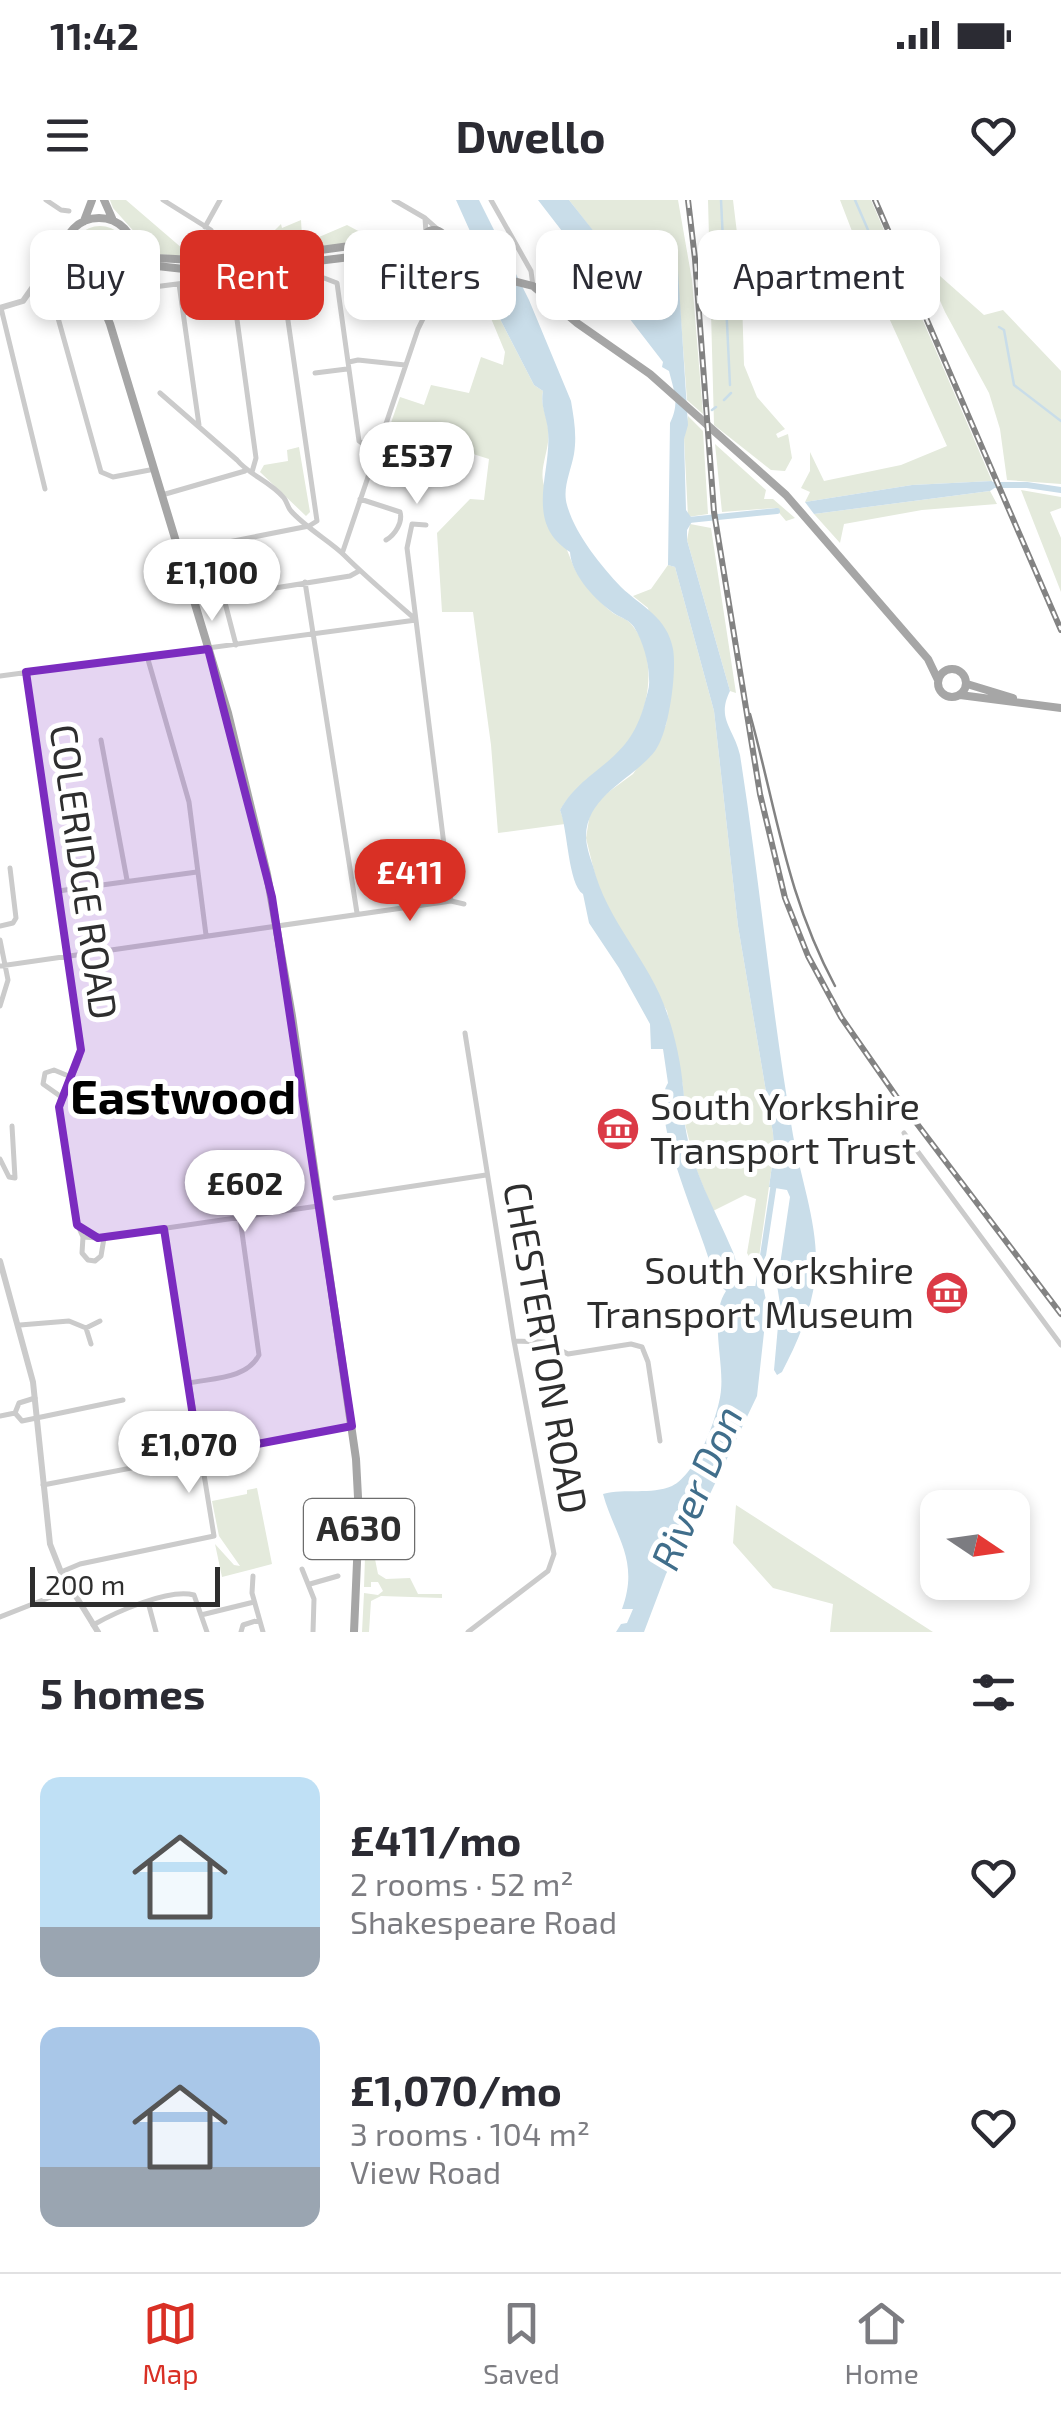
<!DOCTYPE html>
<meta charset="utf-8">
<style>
body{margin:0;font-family:"Exo 2",sans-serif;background:#f7f7f7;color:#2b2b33;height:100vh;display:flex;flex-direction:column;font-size:38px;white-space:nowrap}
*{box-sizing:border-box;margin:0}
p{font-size:32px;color:#7c7c81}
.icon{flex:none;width:55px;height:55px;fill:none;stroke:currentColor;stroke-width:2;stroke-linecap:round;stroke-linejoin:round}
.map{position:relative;height:1432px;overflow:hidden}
.panel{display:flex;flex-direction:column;background:#fff;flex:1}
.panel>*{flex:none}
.top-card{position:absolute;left:30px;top:30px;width:1002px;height:90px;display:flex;gap:20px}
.needle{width:65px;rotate:103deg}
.tools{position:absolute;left:920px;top:1290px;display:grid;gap:20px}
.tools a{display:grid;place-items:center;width:110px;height:110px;border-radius:20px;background:#fff;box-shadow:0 5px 15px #0003;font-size:50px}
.scale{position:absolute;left:30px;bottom:25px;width:190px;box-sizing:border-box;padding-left:10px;border:5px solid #2e2e2e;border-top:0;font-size:28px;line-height:35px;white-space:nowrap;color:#2e2e2e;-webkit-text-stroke:8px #fff;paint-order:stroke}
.price{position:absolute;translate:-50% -85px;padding:0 22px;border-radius:35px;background:#fff;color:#222;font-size:32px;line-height:65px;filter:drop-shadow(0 2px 5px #0008)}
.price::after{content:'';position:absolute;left:50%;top:60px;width:30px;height:22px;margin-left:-15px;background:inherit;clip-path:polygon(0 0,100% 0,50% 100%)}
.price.active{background:#d93025;color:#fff}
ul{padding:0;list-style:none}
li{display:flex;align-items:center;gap:30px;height:250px;padding:0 40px}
li span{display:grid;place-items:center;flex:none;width:280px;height:200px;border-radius:20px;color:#555}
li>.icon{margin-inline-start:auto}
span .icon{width:120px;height:120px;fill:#fffc;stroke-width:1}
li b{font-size:42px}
h2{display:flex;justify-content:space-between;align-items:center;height:120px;padding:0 40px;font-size:42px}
.tag{padding:0 35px;border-radius:20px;background:#fff;box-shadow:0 5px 15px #0003;font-size:35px;line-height:90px}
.tag.active{background:#d93025;color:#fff}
.status{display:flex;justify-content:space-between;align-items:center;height:70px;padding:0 50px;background:#fff;direction:ltr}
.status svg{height:28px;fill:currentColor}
header{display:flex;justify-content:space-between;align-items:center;height:130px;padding:0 40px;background:#fff;font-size:45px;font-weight:700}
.tab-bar{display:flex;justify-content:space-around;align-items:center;height:140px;border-top:2px solid #e1e1e2;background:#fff;font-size:28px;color:#7c7c81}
.tab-bar a{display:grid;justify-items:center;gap:5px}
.tab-bar .active{color:#d93025}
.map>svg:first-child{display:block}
.green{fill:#e4eadc}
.water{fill:#c9dde9}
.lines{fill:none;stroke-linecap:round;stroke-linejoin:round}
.stream{stroke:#c9dde9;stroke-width:2.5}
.canal{stroke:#c9dde9;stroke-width:6}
.minor{stroke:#cbcbcb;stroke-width:5}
.tertiary{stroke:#cbcbcb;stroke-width:6}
.primary{stroke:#a6a6a6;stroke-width:8}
.tram{stroke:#838383;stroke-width:2.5}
.rail-casing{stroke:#838383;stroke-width:6}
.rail{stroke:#fff;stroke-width:2.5;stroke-dasharray:8;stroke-linecap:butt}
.marked{fill:#7b2cbf;fill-opacity:0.2;stroke:#7b2cbf;stroke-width:8;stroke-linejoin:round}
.labels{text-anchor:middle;stroke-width:10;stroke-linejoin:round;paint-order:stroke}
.shield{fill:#fff;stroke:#6d6d6d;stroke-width:2.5}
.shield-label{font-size:35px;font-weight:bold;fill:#2e2e2e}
.street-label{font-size:38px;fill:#2e2e2e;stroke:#fff}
.poi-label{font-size:38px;fill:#2e2e2e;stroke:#fff;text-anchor:start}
.water-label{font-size:40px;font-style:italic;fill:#406e8b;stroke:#fff}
.district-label{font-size:48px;font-weight:bold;fill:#000;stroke:#fff}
</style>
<div class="status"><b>11:42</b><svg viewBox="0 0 49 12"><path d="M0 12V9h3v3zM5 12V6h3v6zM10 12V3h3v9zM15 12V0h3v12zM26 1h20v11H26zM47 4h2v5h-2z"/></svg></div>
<header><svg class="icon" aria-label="menu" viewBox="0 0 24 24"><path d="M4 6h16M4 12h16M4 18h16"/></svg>Dwello<svg class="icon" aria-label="heart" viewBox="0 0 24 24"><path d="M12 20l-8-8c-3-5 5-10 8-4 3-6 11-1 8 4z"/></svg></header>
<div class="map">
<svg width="1061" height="1432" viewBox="0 0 1061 1432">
<rect width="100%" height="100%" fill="#fff"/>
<path class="green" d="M110,0h16l57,49h25l27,-11 21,11 25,-25 1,4 19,-8 1,16 8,-1 2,5 35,-15 17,9 3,-2 43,4 -189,22 -67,-4 -41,-46z
M569,0h109l14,80 11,134 -16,-14 -11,-145 -9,-14 -42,23 -8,-2z
M708,0h25l8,66 3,99 13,32 28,32 -9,5 2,4 10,-4 4,24 -7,13 -14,-1 -57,-45z
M840,0h31l121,281 -80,4 -107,17 5,-10 -9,-4 9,-17v-19l14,29 77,-16 46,-19 -82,-181z
M71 55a29 29 0 1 1 58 0a29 29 0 1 1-58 0Z
M922,60l62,55 19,-5 58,61v113l-54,-4 -7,-51 -11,-36 -44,-81z
M463,74l25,5 12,40 34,66 9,6c-3,14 4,24 5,37 3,18 -8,37 -5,53 2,13 28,81 34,92 9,14 23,30 36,40 6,4 15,6 19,12 22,26 19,66 8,95 -15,41 -59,55 -80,90l5,14 -67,9 -7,-88 -18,-133h-31l-5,-79 33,-34 14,1 5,-41 -16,-5 -52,-5 -35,-12 14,-40 24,8 7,-20 38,8 12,-36 22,8 2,-13 -27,-65 -23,-11z
M688,216l15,15 5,83 -20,3 -4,-79z
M715,244l51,46 -2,9h9l22,19 -9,3 -11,-13 -53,4z
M299,247l11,65 -4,4 -46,-44 4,-7 24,-4 -1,-11z
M1021,290l40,7v11l-11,4 11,26v54z
M990,291l7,13 -75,6 -78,14 -4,19 -26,-29z
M690,324l21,4 25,165 -6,-2 -43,-151z
M668,365l7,2 39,144 24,215 35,207 1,18 -17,120 -10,-18 9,-54 -11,-4 -32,16 -16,-40 -12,-47 -2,-38 -16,-75 -52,-87 -17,-37 -12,-49 4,-25 13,-17 30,-22 33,-49 3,-27 -21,-90 -15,-12 18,-7z
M257,1288l15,76 -50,13 -7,-33 19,21 6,1 -21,-30 -7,-35 35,-7v-4z
M736,1305l197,127h-103l3,-28 -60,-16 -40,-45z
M369,1354h5l4,20 8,5 24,-1 8,16h24v4l-61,-2 -10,5 -2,31h-7l2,-39 14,2 5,-4 -5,-9h-7v5h-7l1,-30z"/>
<path class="water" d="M456,0h23l50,100 42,101c3,18 6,34 3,53 -3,17 -12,34 -7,51 8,29 34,61 54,82 21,20 46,30 52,62 4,23 -4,84 -18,102 -23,29 -68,44 -69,85 0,10 4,21 7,30 14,56 57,95 74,147 8,23 14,50 16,74 2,13 0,25 2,38 7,46 30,84 48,127 5,12 4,24 13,34h17l4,19 -10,91 -47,98 -44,80 -22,58h-28l5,-8 6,-1 6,-14h-11c18,-49 -7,-72 -19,-115 22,-6 48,1 69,-8 24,-11 47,-71 49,-96 3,-29 -12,-74 5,-99l-7,-7 -7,-14c-9,-39 -65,-156 -44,-187l-5,-34h-12l-1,-25 -31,-56 -30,-45 -6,-29c-15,-10 -15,-64 -23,-84 27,-46 69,-45 85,-108 2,-8 5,-15 4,-23 0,-16 -6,-38 -15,-52 -5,-7 -12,-9 -19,-13 -18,-12 -44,-39 -45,-62 -47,-30 -18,-79 -22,-121 -1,-14 -8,-25 -5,-40l-9,-6 -34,-66 -22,-70z
M538,0h31l49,62 7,2 36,-27 16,18 11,170 -4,14 2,71 7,10 -6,10v10l43,151c-14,28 4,37 10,64 20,126 31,254 53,380 8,46 28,97 22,144 -4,33 -18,64 -33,93l-5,3 -3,-5 6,-66 -3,-19 13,-88 -3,-7 -18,-3 5,-36 -1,-18 -35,-207 -24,-215 -39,-144 -7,-2 2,-142c10,-21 4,-31 -1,-52l-7,-4 1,-5z
M992,281l4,6 -6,4 -176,23 -9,-12 107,-17z"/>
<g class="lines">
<path class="stream" d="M721,0l9,185
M855,0l47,108 8,-2
M999,127l5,3 10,55 47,36
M724,200l7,-7
M712,210l4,-3"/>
<path class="canal" d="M988,285h39l34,5
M689,320l88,-9
M757,1095l17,-112"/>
<path class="minor" d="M46,0l15,10 8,1
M163,0l48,30
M394,0l31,18
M491,0l40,71 2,15
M205,27l15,-27
M426,33l-1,-15 17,15
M224,70l8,13 24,175 -4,14
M179,84l20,141
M138,89l78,-10
M53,100l48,172 12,5 42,-8
M1,108l44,181
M349,162l9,-2 47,5
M315,173l32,-4
M160,193l77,67c12,15 33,21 47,38 3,4 4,10 7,13 15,17 40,31 53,44 22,22 46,42 70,63
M370,267l33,10
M162,295l83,-24
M360,299l40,13c3,10 -5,23 -14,28
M426,325l-14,-1 -5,24 44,353
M343,351l75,-222 32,-65
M178,352l131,-26 8,-5 -33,-228 2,-9 38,-6 13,5 22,158 16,11
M305,382l52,331
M223,395l13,50
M194,401l156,-25 9,-5
M147,456l42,146 17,133
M26,472l55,378c-1,21 -20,35 -22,57l16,112 8,18 -1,16 6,7 7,1 6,-5 3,-18
M0,476l416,-56
M101,540l26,140
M58,691l139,-19
M0,726l13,-3 3,-5 -6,-50
M0,740l8,40 -8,26
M0,766l451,-65 13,3
M465,833l49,308 40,213 -6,17 -80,61
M60,896l-17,-12 2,-11 9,-3 17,7
M904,933l157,212
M0,959l9,18 6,1 -3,-52
M335,998l151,-23
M83,1037l15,1 220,-32
M20,1125l49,-4 17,7 5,16
M86,1128l14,-7
M514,1141l30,1 24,12 63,-10 11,3 6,15 12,79
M189,1183c24,-5 58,-4 70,-28l-19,-137
M35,1198l-16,5 -4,10 7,8 101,-21
M0,1216l15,-3
M43,1285l307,-59
M302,1369l12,30 -1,33
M61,1372l19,-8 134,-28 -50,-307
M253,1376l-1,17 11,39
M310,1384l28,-8
M148,1402l8,30
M201,1415l53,-13
M0,1417l71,-28
M93,1425c23,-13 76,-37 101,-30l13,37
M241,1432l2,-7 16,-5"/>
<path class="tertiary" d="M44,77l13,-4 19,6
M0,108l23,-7 38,-54
M0,1061l33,121 17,162 11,28 37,60"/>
<path class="primary" d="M104,0l8,18
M63 54a36 36 0 1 1 72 0a36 36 0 1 1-72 0Z
M84,21l8,-21
M422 42a12 12 0 1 1 24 0a12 12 0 1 1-24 0Z
M134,42l22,16 77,4 190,-26
M447,42l7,13 21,14
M436,55l23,12 74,19 44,37 73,51 136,121 142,164 10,21
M132,69l16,-4 54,6 58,-3 156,-19 11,4
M92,92l8,8 10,24 118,389 39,161 25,142 64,443 3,57 -5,116
M109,117l2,-18 9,-15
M938 483a14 14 0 1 1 28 0a14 14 0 1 1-28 0Z
M967,484l46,14
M960,495l101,13"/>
<path class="tram" d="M750,514c27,98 36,180 85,272"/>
<g class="rail-casing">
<path id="rail" d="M688,0l7,59 19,253 46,282 25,104 23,58 33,61 55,79 165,218
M875,0l186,430"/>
</g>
<use href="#rail" class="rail"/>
</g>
<path class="marked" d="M208,449l64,248 80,529 -153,29 -35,-226 -66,9 -21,-13 -18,-118 22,-57 -55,-378z"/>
<defs>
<g id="museum-disc" transform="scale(2.25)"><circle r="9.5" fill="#db3a46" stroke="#fff"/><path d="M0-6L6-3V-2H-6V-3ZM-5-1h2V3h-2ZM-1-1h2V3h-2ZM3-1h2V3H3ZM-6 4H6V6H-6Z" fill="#fff"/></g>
</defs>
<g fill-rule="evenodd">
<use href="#museum-disc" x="618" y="929"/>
<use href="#museum-disc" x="947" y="1093"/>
</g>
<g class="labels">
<rect class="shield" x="304" y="1299" width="110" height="60" rx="8"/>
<g class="shield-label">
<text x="359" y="1341">A630</text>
</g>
<g class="street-label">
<text transform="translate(83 672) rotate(82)" y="13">COLERIDGE ROAD</text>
<text transform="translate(545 1148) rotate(80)" y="13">CHESTERTON ROAD</text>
</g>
<g class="poi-label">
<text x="650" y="920">South Yorkshire<tspan x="650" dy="44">Transport Trust</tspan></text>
<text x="914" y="1084" text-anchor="end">South Yorkshire<tspan x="914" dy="44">Transport Museum</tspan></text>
</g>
<g class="water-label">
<text transform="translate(697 1288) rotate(-67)" y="14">River Don</text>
</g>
<g class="district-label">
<text x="183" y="914">Eastwood</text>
</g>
</g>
</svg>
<div class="tools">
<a><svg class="needle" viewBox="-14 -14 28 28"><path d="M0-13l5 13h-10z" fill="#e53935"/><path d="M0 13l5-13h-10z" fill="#7c7c81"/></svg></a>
</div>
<div class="scale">200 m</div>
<b class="price" style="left:417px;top:307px">£537</b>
<b class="price" style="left:212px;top:424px">£1,100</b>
<b class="price active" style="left:410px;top:724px">£411</b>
<b class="price" style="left:245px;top:1035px">£602</b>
<b class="price" style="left:189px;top:1296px">£1,070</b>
<div class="top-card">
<a class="tag">Buy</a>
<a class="tag active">Rent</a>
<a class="tag">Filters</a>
<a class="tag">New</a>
<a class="tag">Apartment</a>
</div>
</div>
<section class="panel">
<h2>5 homes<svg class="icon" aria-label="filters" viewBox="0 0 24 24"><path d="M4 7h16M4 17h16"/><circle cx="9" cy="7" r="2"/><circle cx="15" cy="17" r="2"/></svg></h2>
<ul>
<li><span style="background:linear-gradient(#bfe0f5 75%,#9aa5b1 0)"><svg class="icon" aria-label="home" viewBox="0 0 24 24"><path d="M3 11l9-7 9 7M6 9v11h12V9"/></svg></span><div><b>£411/mo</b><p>2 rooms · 52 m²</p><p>Shakespeare Road</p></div><svg class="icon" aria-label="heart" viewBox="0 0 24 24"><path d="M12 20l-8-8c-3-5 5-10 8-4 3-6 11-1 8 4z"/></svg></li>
<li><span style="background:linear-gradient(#a9c7e8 70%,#9aa5b1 0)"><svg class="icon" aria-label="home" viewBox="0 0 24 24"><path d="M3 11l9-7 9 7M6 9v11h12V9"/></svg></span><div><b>£1,070/mo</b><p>3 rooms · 104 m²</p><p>View Road</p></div><svg class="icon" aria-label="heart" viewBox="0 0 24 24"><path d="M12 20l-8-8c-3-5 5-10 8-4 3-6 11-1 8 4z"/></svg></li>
</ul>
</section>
<nav class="tab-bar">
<a class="active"><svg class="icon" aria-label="map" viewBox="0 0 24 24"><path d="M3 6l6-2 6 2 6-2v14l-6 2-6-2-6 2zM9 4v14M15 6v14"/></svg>Map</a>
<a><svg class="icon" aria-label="saved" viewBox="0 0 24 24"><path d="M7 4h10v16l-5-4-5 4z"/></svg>Saved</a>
<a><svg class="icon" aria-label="home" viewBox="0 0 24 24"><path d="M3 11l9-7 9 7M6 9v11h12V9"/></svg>Home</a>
</nav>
